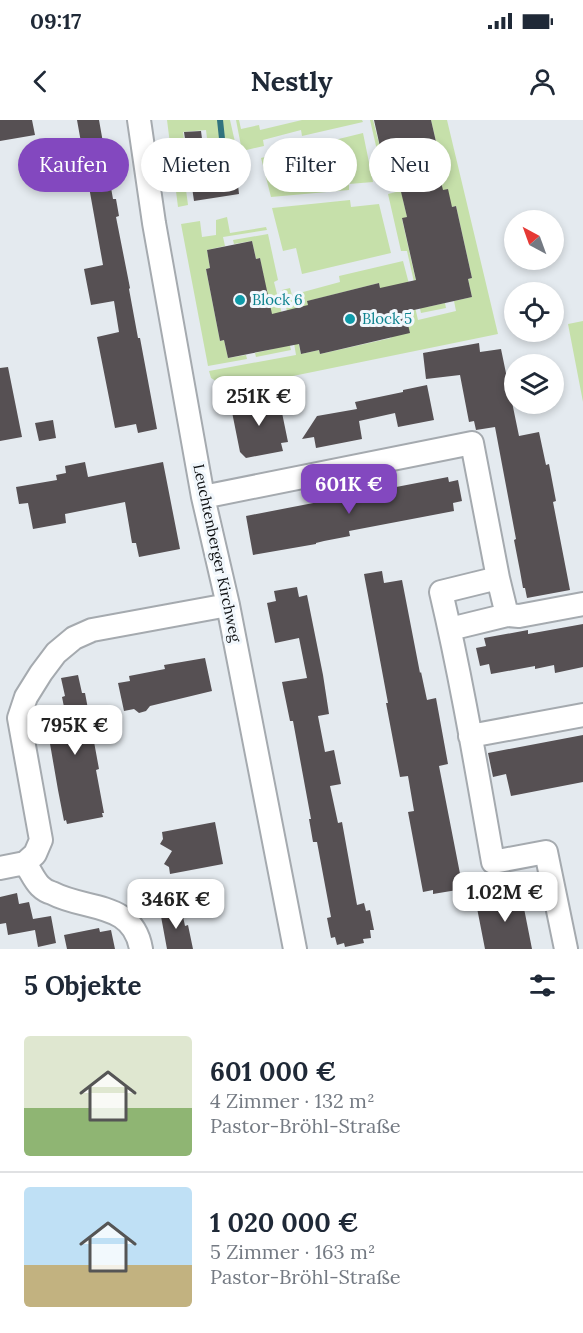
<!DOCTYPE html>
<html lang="de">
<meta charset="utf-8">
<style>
body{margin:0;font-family:Lora,serif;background:#f6f6f7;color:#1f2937;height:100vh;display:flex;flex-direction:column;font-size:22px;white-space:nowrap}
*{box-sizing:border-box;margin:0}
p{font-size:20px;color:#747a83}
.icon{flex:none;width:33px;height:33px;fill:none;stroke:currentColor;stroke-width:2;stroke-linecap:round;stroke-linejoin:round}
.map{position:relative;height:829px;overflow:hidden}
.details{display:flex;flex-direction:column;background:#fff;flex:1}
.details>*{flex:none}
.banner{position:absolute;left:18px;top:18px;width:548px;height:54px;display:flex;gap:12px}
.needle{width:39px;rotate:319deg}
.controls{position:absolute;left:504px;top:90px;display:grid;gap:12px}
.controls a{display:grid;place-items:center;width:60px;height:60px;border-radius:50%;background:#fff;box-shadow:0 3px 9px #0003;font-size:30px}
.price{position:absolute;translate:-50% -51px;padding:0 14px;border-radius:12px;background:#fff;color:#222;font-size:20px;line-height:39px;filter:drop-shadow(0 2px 3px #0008)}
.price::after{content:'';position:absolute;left:50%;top:36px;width:18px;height:14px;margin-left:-9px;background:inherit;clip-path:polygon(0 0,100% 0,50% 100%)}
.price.selected{background:#8348bf;color:#fff}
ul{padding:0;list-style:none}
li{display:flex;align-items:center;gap:18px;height:150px;padding:0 24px}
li+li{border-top:2px solid #e0e1e3}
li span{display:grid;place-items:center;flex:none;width:168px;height:120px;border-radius:6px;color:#555}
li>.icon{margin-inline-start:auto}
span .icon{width:72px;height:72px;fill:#fffc;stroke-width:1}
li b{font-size:26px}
h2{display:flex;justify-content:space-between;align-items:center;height:72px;padding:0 24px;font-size:26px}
.pill{padding:0 21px;border-radius:27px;background:#fff;box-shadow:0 3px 9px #0003;font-size:21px;line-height:54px}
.pill.selected{background:#8348bf;color:#fff}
.status{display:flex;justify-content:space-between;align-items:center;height:42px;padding:0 30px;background:#fff;direction:ltr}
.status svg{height:16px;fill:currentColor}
header{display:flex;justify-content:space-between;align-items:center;height:78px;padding:0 24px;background:#fff;font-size:27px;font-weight:700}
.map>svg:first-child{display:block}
.green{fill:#c6e0aa}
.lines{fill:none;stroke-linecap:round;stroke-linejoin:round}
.stream{stroke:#31747e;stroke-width:6}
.building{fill:#565053}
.street-casing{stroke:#a5aaaf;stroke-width:26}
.street{stroke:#fff;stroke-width:22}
.culture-dot{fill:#0f9aa8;stroke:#f1f7fc;stroke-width:2}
.labels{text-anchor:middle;stroke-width:6;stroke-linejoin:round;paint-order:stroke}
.culture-label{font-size:15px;fill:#0d838f;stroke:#f1f7fc;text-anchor:start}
.street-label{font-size:15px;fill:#0e1012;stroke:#f1f7fc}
</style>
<div class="status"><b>09:17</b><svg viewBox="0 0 49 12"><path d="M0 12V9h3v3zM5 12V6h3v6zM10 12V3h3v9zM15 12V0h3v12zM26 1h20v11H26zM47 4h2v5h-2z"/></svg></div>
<header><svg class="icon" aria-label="back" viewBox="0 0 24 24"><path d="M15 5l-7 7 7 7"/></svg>Nestly<svg class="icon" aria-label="person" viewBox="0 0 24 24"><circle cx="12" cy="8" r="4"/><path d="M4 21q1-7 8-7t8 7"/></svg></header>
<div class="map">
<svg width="583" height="829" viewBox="0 0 583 829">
<rect width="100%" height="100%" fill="#e4eaef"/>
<path class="green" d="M167,0h63l7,31 -28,4 -3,-25 -23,2 1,8 18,-2 1,18 -21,4 6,45 -10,2z
M236,0h3l2,9 18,-4 1,5 42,-10h60l1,2 -61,14 -1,-6 -38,10 1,6 -22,5z
M370,0h3l10,39 5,-1 4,18 18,-4 3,10 -27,7z
M431,0h16l51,214 -269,55 -18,-11 -2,-7 87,-16 -3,-18h4l4,17 18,-4 1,4 71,-16 13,-29 11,-2 3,13 38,-9 -2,-10 18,-4 -4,-18 4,-1 -16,-72 -4,1 -22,-14 -11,-24 18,-4 -4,-18 4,-1z
M363,13l10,49 -24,2v6l-78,7 -10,-39z
M419,66l-16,14 4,17 -5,2 16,71 5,-1 4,18 18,-4 1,5 -25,5 -14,-62h-6l-13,-57z
M350,80l1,7 28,-3 12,49 -89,21 -6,-26 -13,3 -11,-43z
M227,97l3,16 36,-6 1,3 -44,7 2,9 -18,4 3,18 -4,1 14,72 4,-1 4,18 18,-3 1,4 -39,7 -27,-142 19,-3 2,16 14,-2v-15z
M268,114l10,46 -4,2 17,68 -35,7 -1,-4 18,-4 -3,-17 4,-2 -14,-72 -4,1 -4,-18 -18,3 -1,-4z
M403,141l10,38 -33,-11 -1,-5 -71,18v4l-17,23 -9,-38 8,-2 2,7 48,-13 -1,-6z
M583,201v81l-15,-78z"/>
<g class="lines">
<path class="stream" d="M220,0l3,28"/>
</g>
<path class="building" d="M0,0h32l3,15 -35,6z
M77,0h22l14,79h3l3,17 -3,1 14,71 -1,1 9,49h2l17,91 -19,4 -2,-9 -21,4 -18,-91 22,-5 -5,-31 -23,4 -7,-36 19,-4z
M374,0h57l6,26 -5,1 11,43 5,-1 4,18 4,-1 16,72 -4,1 4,18 -67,15 5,21 -90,21 -1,-4 -18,4 -2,-10 -71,14 -4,-18 -4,1 -14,-72 4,-1 -3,-18 45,-9 4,18 4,-1 12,56 36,-9 -1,-4 72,-18 1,5 36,-8 -14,-62 5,-1 -10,-42 -5,1 -4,-18 -5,2z
M201,11l4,31 38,-5 3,18 -9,1 2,18 -45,7 -10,-69z
M479,223l1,9 21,-3 18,87 20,-4 7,33 3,-1 7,37 -3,1 17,88 -43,8 -2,-10h-2l-3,-17 -6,-31 2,-1 -21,-112 -19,3 -2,-9 -5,1 -9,-47 -34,4 -3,-26z
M8,247l14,70 -22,4v-73z
M427,265l7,35 -36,7 -3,-14 -36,8 3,18 -46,9 -2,-11 -12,2 15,-23 40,-7 -2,-7 48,-10v-2z
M272,277l1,8 7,-2 8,39 -7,1 2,8 -37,7 -6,-6 -8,-40 1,-5 4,-3z
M53,300l3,18 -17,3 -4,-18z
M85,342l3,15 75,-15 17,87 -41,8 -3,-14h-4l-7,-41 -60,12 1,9 -33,6 -5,-26 -9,1 -3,-17 41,-7 -1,-5 10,-2 -1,-7z
M448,357l1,5 9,-2 4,21 -9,2 1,8 -105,20 1,5 -26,5 -8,2v1l-63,11 -7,-39z
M382,451l2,12 18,-3 18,93 1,-1 6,28 9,-2 12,66 -9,2 24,123 -30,5v-4l-10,2 -15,-80 6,-1 -6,-35 -8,1 -14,-74h2l-24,-129z
M297,467l2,10 8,-2 16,80 6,39 -11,2 7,36 9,-2 7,34 -11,2 8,37 4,-1 15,83 7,-2 2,8 4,-1 4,20h-4l1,8 -8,1 1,4 -19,4 -1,-4 -7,2 -2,-8 -4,1 -4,-20 4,-1 -6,-32 -8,-43h-4l-4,-23h2l-18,-98h-3l-8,-39 25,-4 -8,-40 -24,5 -8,-40 9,-2 -2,-10z
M583,504v43l-28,6 -1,-8 -19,4v-3l-44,8 -2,-10 -9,2 -4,-18 10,-2 -2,-8 44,-8v4z
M205,538l7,33 -62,15 -4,5 -7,2 -5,-4 -10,2 -6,-28 12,-2 -1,-5 36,-7 -1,-4z
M78,555l4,18h3l3,16 11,60 -3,1 8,43h-2l1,4 -36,7 -1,-4 -2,1 -6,-31 -9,-52 2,-1 -5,-26 18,-4 -2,-10 3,-1 -4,-18z
M583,615v47l-72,14 -5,-22 -13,3 -5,-24z
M215,702l8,42 -53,10 -1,-7 -5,-3 8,-13 -12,-7 3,-5 -1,-7z
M520,768l12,61h-47l-8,-41 21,-4 -2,-12z
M17,773l2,11 10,-2 4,17 18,-3 5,27 -18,4 -3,-17 -27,5 -2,-12 -6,1v-27z
M181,787l4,19 3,-1 5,24h-26l-7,-38z
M99,808l1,4 11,-2 4,19h-48l-3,-14z"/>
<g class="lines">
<g class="street-casing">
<path id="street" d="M139,0l15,103 49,274 25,108 67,344
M203,377l269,-54 26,135 -57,14c21,89 36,180 52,270l53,-10 20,97
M507,495l12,1 64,-12
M450,509l57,-14 -9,-37
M470,616l113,-21
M25,743c5,7 9,17 15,23 3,3 8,6 12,7 34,18 81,8 89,56
M0,748l25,-5 10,-9 6,-14 -22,-122 7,-21 15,-24 15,-20 18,-15 18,-8 136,-25"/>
</g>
<use href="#street" class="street"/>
</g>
<g class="culture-dot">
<circle cx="240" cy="180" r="6"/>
<circle cx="350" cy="199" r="6"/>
</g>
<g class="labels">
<g class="culture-label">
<text x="252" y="185">Block 6</text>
<text x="362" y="204">Block 5</text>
</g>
<g class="street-label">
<text transform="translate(217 433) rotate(78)" y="5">Leuchtenberger Kirchweg</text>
</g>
</g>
</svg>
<div class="controls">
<a><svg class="needle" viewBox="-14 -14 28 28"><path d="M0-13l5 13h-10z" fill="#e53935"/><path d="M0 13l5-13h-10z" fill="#747a83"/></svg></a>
<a><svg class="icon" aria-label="locate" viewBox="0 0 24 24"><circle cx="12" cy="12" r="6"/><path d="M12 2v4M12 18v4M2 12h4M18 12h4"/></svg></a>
<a><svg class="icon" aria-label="layers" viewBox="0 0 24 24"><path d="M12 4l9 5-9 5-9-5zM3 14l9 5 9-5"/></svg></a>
</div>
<b class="price" style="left:259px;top:307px">251K €</b>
<b class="price selected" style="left:349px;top:395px">601K €</b>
<b class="price" style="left:75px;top:636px">795K €</b>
<b class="price" style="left:505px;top:803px">1.02M €</b>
<b class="price" style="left:176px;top:810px">346K €</b>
<div class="banner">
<a class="pill selected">Kaufen</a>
<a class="pill">Mieten</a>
<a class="pill">Filter</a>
<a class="pill">Neu</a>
</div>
</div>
<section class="details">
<h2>5 Objekte<svg class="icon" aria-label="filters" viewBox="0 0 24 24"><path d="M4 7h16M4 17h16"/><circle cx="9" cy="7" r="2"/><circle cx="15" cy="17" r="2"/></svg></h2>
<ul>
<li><span style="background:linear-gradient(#dfe7d0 60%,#8fb573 0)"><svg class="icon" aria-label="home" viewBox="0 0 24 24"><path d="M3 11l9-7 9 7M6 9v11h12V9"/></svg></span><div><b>601 000 €</b><p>4 Zimmer · 132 m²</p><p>Pastor-Bröhl-Straße</p></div></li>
<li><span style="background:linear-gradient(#bfe0f5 65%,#c2b280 0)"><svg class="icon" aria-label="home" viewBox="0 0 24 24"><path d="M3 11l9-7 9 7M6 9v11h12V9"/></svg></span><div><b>1 020 000 €</b><p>5 Zimmer · 163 m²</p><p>Pastor-Bröhl-Straße</p></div></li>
</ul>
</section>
